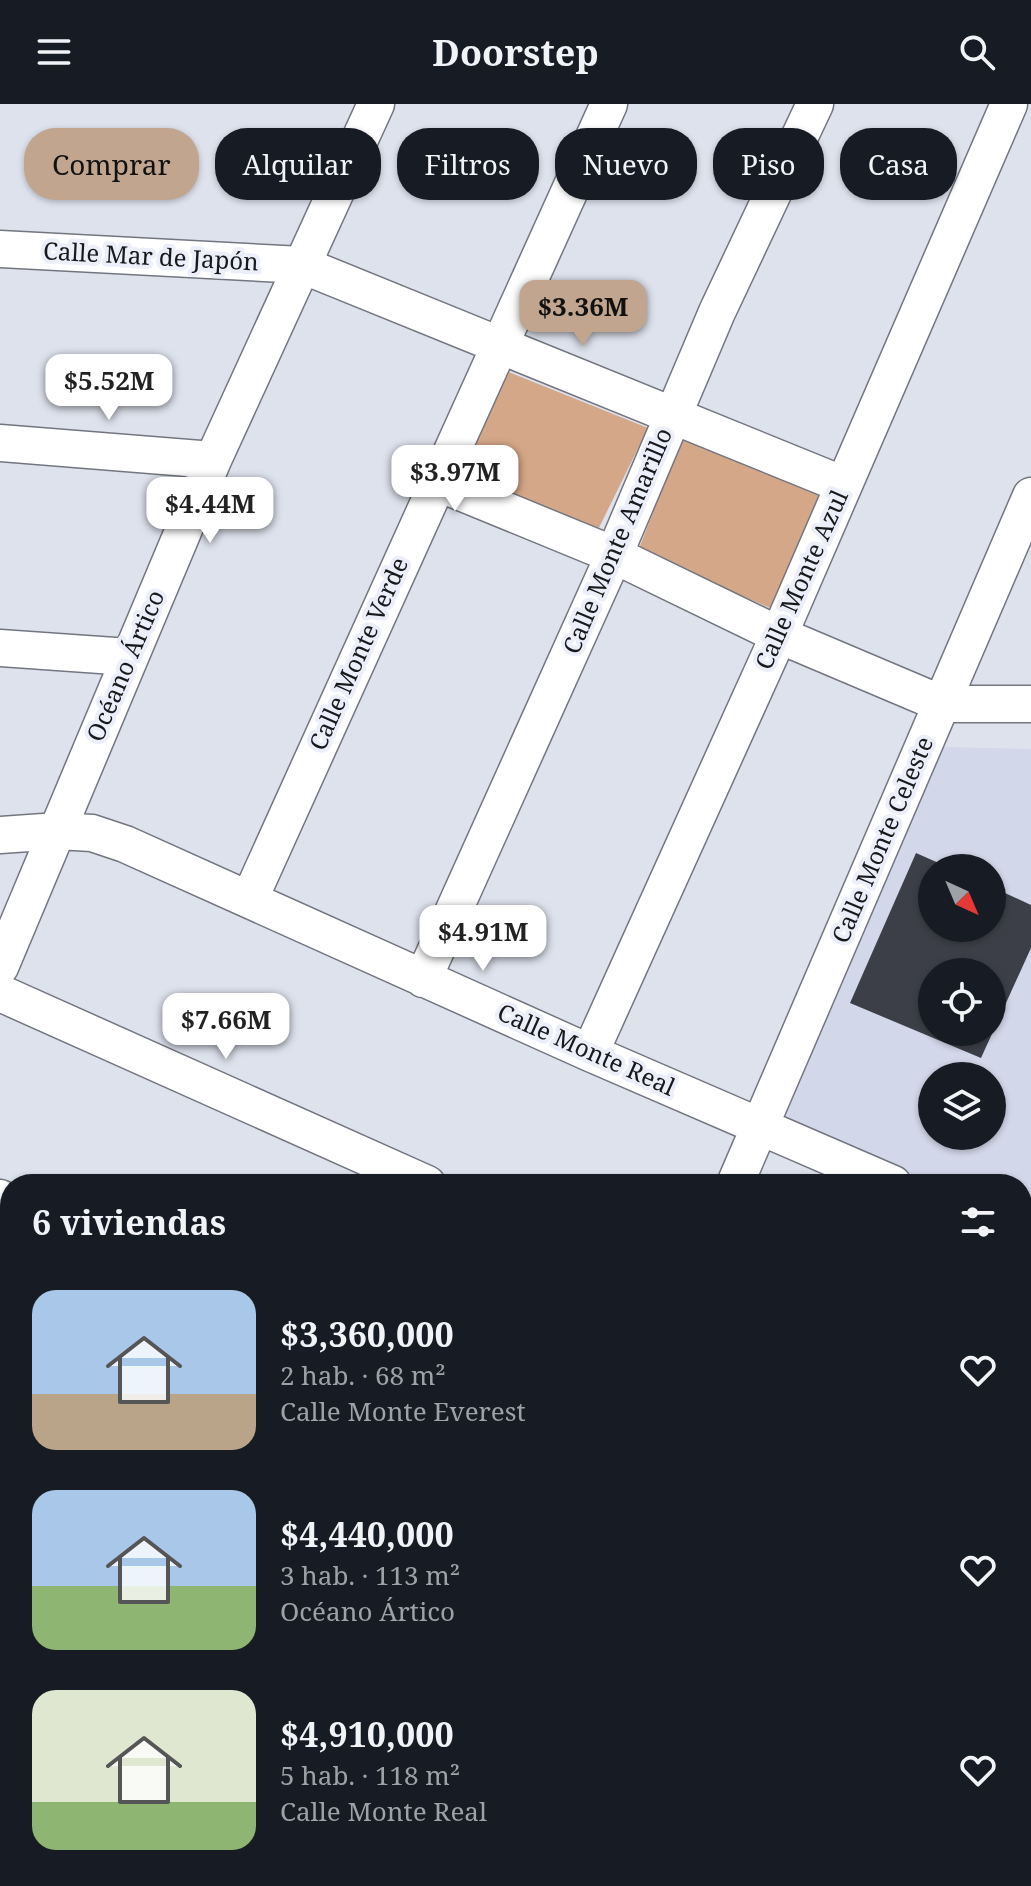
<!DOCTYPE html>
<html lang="es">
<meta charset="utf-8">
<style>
body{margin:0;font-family:"Noto Serif",serif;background:#242831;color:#f1f3f6;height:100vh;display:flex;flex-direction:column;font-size:30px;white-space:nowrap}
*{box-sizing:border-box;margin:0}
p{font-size:26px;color:#9ea1a6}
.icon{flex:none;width:44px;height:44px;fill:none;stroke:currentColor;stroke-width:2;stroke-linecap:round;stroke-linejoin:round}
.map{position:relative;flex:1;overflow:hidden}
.sheet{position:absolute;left:0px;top:1070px;width:1032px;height:712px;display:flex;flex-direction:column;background:#171b24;border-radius:32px 32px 0 0;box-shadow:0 2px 6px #0004}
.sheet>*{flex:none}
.guide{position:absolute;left:24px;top:24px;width:984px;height:72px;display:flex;gap:16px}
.needle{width:52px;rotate:136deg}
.tools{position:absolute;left:918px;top:750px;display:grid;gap:16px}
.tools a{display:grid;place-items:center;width:88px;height:88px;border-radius:50%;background:#171b24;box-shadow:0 2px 6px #0004;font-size:40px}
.price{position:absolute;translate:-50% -68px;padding:0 18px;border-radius:16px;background:#fff;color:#222;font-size:26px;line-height:52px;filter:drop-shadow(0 2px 4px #0008)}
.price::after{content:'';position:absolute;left:50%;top:48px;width:24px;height:18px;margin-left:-12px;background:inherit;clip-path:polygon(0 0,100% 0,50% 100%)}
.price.on{background:#c1a58e;color:#111}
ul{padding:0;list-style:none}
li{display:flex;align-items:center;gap:24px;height:200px;padding:0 32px}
li span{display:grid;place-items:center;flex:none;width:224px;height:160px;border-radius:24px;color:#555}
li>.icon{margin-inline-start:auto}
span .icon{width:96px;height:96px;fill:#fffc;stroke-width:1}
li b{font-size:34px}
h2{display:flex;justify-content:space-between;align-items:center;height:96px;padding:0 32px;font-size:34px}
.tag{padding:0 28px;border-radius:32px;background:#171b24;box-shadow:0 2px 6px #0004;font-size:28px;line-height:72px}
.tag.on{background:#c1a58e;color:#111}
header{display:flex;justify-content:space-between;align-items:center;height:104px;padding:0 32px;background:#171b24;font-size:36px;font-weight:700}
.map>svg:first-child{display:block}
.built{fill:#d2d7e9;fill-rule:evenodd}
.green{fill:#d5a789}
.building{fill:#3d3f48;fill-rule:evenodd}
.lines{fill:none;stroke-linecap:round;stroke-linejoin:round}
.minor-casing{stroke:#737680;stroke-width:39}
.major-casing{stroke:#c3c3c4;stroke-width:47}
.minor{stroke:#fff;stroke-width:36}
.major{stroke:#dee3f1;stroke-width:44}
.labels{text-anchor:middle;stroke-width:8;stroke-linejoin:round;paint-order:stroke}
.street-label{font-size:24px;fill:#18191d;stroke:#eceffa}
</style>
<header><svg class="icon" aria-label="menu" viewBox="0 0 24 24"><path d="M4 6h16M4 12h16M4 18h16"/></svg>Doorstep<svg class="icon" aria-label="search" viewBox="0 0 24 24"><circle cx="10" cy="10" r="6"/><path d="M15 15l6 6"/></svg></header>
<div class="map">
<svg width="1031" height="1782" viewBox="0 0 1031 1782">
<rect width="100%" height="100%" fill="#dee2ed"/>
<path class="built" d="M943,643l88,2v479l-9,-4v-40h-92l-146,-64zM932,764h60v60h-60zM932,868h60v60h-60zM932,972h60v60h-60z"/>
<path class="green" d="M501,265l147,59 -56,114 -137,-60z
M682,334l139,58 -46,114 -137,-59z"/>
<path class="building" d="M916,749l34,15h-18v60h60v-41l39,18v43l-50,110 -131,-55zM932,868h60v60h-60z"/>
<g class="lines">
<g class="minor-casing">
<path id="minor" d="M0,145l302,16 542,220
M0,339l213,17
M436,378l178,73 165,80 163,69h89
M0,544l129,9
M0,731l58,-4 34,2 33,11 465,209 303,131
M250,794l359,-794
M0,863l213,-507 163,-356
M423,875l191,-424 103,-243 98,-208
M0,889l427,191
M590,949l189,-418 230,-531
M735,1080l296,-688
M0,1094l10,5
M1022,1137l9,4
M0,1297l10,4
M1022,1342l9,4
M0,1493l10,5
M1022,1545l9,4
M1022,1744l9,4
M628,1782l4,-10
M928,1782l4,-10
M999,1782l4,-10"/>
</g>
<g class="major-casing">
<path id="major" d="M0,1701l10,4
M165,1772l23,10"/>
</g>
<use href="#minor" class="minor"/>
<use href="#major" class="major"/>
</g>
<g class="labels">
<g class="street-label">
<text transform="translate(151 153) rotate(3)" y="8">Calle Mar de Japón</text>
<text transform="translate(618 437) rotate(-67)" y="8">Calle Monte Amarillo</text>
<text transform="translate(802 476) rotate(-66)" y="8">Calle Monte Azul</text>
<text transform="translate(359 550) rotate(-66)" y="8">Calle Monte Verde</text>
<text transform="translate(126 562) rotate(-67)" y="8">Océano Ártico</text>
<text transform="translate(883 736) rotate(-67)" y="8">Calle Monte Celeste</text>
<text transform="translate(586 946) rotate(24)" y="8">Calle Monte Real</text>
</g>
</g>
</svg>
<div class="tools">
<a><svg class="needle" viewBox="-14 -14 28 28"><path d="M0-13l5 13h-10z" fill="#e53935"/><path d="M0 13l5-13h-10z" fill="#9ea1a6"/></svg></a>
<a><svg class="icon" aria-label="locate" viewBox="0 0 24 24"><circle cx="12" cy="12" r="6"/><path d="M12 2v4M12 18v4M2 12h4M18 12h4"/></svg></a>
<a><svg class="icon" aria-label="layers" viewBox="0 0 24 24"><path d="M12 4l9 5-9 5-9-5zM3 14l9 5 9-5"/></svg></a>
</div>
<b class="price on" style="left:583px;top:244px">$3.36M</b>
<b class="price" style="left:109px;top:318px">$5.52M</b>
<b class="price" style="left:455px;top:409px">$3.97M</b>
<b class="price" style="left:210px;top:441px">$4.44M</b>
<b class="price" style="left:483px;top:869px">$4.91M</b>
<b class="price" style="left:226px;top:957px">$7.66M</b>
<div class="guide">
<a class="tag on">Comprar</a>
<a class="tag">Alquilar</a>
<a class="tag">Filtros</a>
<a class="tag">Nuevo</a>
<a class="tag">Piso</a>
<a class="tag">Casa</a>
</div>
<section class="sheet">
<h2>6 viviendas<svg class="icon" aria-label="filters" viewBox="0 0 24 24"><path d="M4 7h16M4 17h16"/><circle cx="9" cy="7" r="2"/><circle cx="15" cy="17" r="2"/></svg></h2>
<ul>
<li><span style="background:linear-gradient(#a9c7e8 65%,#b9a48a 0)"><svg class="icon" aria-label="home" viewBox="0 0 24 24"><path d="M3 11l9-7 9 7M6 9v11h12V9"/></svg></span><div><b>$3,360,000</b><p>2 hab. · 68 m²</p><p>Calle Monte Everest</p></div><svg class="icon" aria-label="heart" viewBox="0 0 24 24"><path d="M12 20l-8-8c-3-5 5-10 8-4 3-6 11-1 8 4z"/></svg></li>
<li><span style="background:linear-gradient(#a9c7e8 60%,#8fb573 0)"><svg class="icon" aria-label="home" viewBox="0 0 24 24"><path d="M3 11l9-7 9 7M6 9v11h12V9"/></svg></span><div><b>$4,440,000</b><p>3 hab. · 113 m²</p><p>Océano Ártico</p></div><svg class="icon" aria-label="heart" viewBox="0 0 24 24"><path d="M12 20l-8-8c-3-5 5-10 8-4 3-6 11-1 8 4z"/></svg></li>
<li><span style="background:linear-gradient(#dfe7d0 70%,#8fb573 0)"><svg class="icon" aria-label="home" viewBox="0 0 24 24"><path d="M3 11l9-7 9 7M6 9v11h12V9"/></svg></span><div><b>$4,910,000</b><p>5 hab. · 118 m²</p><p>Calle Monte Real</p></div><svg class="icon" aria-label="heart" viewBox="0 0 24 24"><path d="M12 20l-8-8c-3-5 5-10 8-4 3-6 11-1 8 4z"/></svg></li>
</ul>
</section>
</div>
